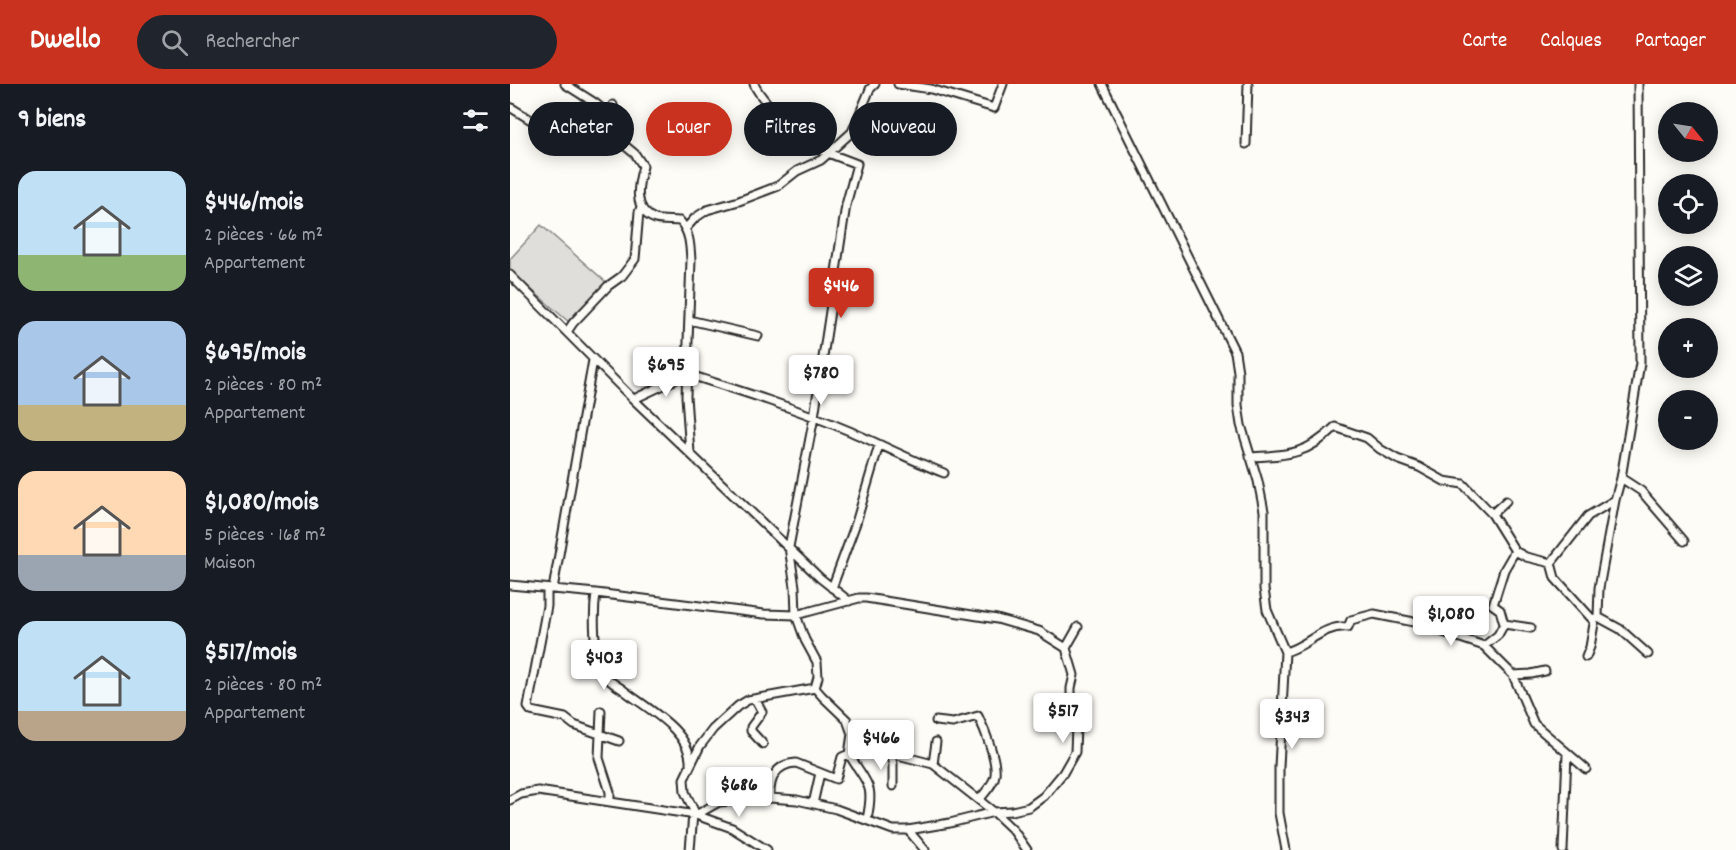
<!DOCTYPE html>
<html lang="fr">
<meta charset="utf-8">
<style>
body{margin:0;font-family:Dekko,sans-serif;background:#20242c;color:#f1f3f6;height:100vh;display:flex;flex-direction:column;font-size:22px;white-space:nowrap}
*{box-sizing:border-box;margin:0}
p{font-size:20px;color:#9ea1a6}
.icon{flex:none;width:33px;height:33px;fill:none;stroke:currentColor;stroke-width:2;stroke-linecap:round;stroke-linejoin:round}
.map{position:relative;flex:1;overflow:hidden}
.drawer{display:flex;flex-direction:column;background:#171b24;width:510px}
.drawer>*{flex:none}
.top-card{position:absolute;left:18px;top:18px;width:570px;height:54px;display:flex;gap:12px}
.needle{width:39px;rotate:120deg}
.controls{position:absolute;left:1148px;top:18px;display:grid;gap:12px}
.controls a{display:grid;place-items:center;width:60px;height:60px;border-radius:50%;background:#171b24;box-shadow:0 3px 15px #0003;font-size:30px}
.price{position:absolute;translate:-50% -51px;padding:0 14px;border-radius:6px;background:#fff;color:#222;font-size:20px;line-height:39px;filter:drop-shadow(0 2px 3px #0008)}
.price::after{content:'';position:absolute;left:50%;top:36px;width:18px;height:14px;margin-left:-9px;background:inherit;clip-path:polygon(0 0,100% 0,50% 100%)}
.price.on{background:#c8321e;color:#fff}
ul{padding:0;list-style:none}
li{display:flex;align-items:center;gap:18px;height:150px;padding:0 18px}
li span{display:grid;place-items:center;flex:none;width:168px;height:120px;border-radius:18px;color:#555}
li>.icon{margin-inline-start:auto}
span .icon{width:72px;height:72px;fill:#fffc;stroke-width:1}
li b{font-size:26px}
h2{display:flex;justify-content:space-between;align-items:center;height:72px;padding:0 18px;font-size:26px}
.tag{padding:0 21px;border-radius:27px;background:#171b24;box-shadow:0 3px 15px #0003;font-size:21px;line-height:54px}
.tag.on{background:#c8321e;color:#fff}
header{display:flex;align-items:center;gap:36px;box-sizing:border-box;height:84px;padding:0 30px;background:#c8321e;color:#fff}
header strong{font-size:28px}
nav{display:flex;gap:33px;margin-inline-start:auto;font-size:21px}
.search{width:420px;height:54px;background:#20242c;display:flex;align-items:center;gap:15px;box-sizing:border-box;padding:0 21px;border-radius:33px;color:#9ea1a6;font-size:22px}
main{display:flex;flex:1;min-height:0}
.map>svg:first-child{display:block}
.grass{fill:#dfdeda;stroke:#858482;stroke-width:1.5}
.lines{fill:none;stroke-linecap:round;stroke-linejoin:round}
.minor-casing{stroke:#2b2b2b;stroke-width:11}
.minor{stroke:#fdfcf7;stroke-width:7}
</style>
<header>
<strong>Dwello</strong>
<div class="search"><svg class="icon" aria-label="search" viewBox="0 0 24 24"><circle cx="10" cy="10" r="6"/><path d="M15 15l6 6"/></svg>Rechercher</div>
<nav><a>Carte</a><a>Calques</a><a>Partager</a></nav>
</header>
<main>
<section class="drawer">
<h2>9 biens<svg class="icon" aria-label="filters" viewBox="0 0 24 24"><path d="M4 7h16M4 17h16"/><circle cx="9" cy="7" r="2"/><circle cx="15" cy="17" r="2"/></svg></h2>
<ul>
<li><span style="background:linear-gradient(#bfe0f5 70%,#8fb573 0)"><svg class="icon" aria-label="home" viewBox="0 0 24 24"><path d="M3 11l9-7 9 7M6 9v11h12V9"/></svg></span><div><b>$446/mois</b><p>2 pièces · 66 m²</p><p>Appartement</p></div></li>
<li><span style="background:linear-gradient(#a9c7e8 70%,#c2b280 0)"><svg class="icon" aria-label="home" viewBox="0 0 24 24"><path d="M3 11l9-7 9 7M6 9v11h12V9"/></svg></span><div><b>$695/mois</b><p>2 pièces · 80 m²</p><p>Appartement</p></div></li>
<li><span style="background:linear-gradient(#ffd9b3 70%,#9aa5b1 0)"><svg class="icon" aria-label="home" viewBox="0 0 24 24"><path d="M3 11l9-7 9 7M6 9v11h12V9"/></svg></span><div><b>$1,080/mois</b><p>5 pièces · 168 m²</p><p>Maison</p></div></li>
<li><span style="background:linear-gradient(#bfe0f5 75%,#b9a48a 0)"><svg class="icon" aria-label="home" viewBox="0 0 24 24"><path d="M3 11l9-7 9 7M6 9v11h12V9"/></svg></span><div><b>$517/mois</b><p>2 pièces · 80 m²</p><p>Appartement</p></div></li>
</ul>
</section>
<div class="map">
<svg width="1226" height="766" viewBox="0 0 1226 766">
<rect width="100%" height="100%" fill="#fdfcf7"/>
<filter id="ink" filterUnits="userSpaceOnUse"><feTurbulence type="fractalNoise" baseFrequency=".0167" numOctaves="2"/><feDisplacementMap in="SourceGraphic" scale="12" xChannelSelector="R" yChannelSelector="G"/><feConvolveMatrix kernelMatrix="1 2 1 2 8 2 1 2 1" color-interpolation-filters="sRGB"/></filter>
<g filter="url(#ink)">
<path class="grass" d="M31,141l65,57 -36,41 -60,-52v-12z"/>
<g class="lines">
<g class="minor-casing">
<path id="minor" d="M55,0l30,19 19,16
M388,0l33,5 63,19 9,-24
M592,0l133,268 3,20v33l3,20 17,56 6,30v78l3,21 18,42 -6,115v46l7,37
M1128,0l2,279 -19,115 -6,22 -16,88 -1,29 22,12 28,25
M103,21l4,34 18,15 8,12c-5,18 -11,44 12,53 6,2 17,1 25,2 10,12 10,24 11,39l-5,136 4,57
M0,23l21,13
M736,60l2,-60
M176,144l9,-10 12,-8 32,-9 39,-15 19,-15 24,-11 31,-28 18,-43 5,-5
M0,191l122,123 188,180 29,23
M179,236l69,16
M57,248l6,-9 35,-37 14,-10 13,-17 4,-47 2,-5
M124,315l53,-25c54,17 108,34 160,56 33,14 64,30 97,43
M740,373c38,-2 57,-2 85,-30l32,11 13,11 17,10 22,8 25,14 19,3 29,30 23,37
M1111,394l20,13 43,50
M982,430l14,-13
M1041,479l4,15 38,42 5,-3
M0,501l86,8 168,21 32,1 9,25 12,22 1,15 -3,11 7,8 25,24 5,14 38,19 43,11 61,48 18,-1 17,-4 15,-11 19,-23 12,-21 1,-26 5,-11 -8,-10 -2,-5v-12l3,-13 -8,-27 -27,-17 -42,-12 -131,-21h-7l-63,17 -1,-28 -6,-40 25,-130 32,-212 11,-41 -63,-24c-12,-7 -10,-13 -17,-24 -7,-12 -17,-18 -23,-32
M322,504l24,-65 23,-78
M37,505v17l-19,101 3,4 34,7 9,7 45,16
M43,505l40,-229
M86,509c-3,23 -3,61 8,81 4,7 12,11 18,15 22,18 70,42 68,75
M994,540l27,4
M974,562l14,-11 6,-11 -4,-14 -7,-5 11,-35 11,-19 11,6 25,6 37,-47 27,-16
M556,564l12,-21
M775,568c23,-6 37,-27 63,-25l3,-7 23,-6 40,8 70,24 29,29 21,49 52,45
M1076,573l4,-10 5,-29
M1003,591l18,-1 14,-3
M245,615l7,13 -11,15v4l12,13
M91,627l-2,47 11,34v9
M426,637l17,2 25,-7c7,14 19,44 17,59 -1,9 -10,17 -15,24
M342,650l-3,20c17,30 26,28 18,65
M380,669l3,11v22
M423,680l3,-22
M260,714c-1,-18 5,-34 26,-35l40,16 6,-22 7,-3
M0,716l11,-6 17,-3 158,24 36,13 35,22
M303,720l7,-31
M186,731l23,-13 51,-4 27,2 39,9 57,21h15l42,-7 44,-11 19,18 14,20
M186,731l-11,-23 -1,-13 16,-33 13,-17 25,-23 10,-6 67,-12
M398,746l17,20
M180,766l3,-36
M1053,766l4,-96"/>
</g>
<use href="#minor" class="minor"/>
</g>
</g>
</svg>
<div class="controls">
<a><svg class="needle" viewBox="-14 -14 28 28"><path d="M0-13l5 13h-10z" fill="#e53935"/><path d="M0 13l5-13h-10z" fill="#9ea1a6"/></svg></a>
<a><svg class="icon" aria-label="locate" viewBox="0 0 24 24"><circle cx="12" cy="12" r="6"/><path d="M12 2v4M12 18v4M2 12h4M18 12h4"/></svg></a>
<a><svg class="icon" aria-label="layers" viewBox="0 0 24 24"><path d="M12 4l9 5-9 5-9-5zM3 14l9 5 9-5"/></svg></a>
<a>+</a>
<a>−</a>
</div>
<b class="price on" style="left:331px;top:235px">$446</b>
<b class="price" style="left:156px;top:314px">$695</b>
<b class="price" style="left:311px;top:322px">$780</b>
<b class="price" style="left:941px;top:563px">$1,080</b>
<b class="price" style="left:94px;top:607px">$403</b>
<b class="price" style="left:553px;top:660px">$517</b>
<b class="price" style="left:782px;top:666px">$343</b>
<b class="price" style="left:371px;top:687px">$466</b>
<b class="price" style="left:229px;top:734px">$686</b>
<div class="top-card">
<a class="tag">Acheter</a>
<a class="tag on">Louer</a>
<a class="tag">Filtres</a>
<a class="tag">Nouveau</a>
</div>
</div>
</main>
